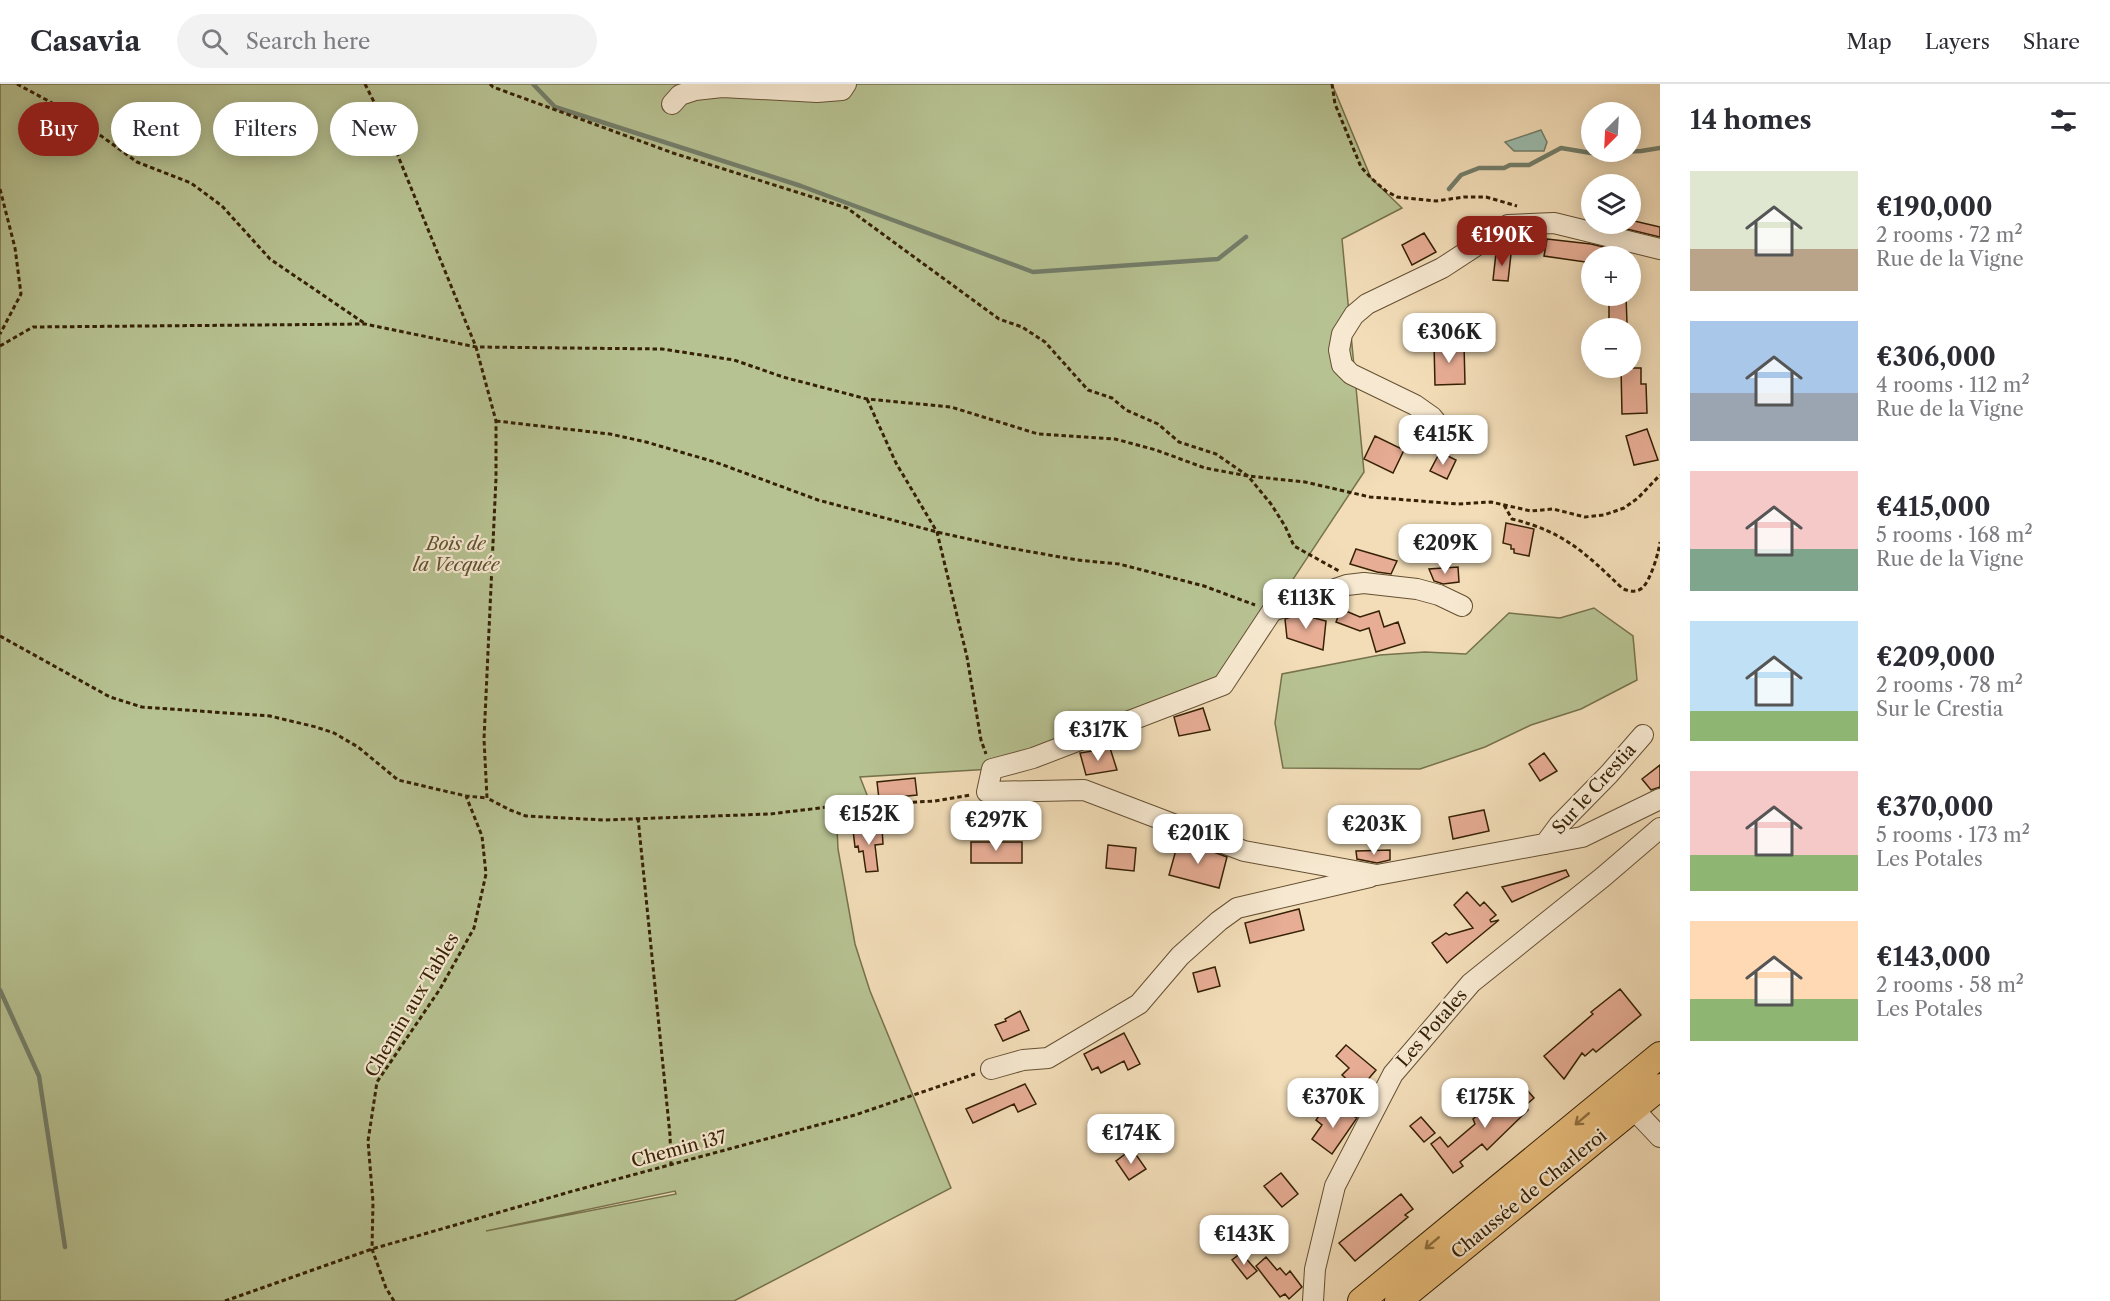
<!DOCTYPE html>
<meta charset="utf-8">
<style>
body{margin:0;font-family:"Libre Caslon Text",serif;background:#f2f2f3;color:#2b2b33;height:100vh;display:flex;flex-direction:column;font-size:22px;white-space:nowrap}
*{box-sizing:border-box;margin:0}
p{font-size:20px;color:#7c7c81}
.icon{flex:none;width:33px;height:33px;fill:none;stroke:currentColor;stroke-width:2;stroke-linecap:round;stroke-linejoin:round}
.map{position:relative;flex:1;overflow:hidden}
.sheet{display:flex;flex-direction:column;background:#fff;width:450px}
.sheet>*{flex:none}
.top-card{position:absolute;left:18px;top:18px;width:570px;height:54px;display:flex;gap:12px}
.needle{width:39px;rotate:204deg}
.controls{position:absolute;left:1581px;top:18px;display:grid;gap:12px}
.controls a{display:grid;place-items:center;width:60px;height:60px;border-radius:50%;background:#fff;box-shadow:0 3px 15px #0003;font-size:30px}
.price{position:absolute;translate:-50% -51px;padding:0 14px;border-radius:12px;background:#fff;color:#222;font-size:20px;line-height:39px;filter:drop-shadow(0 2px 3px #0008)}
.price::after{content:'';position:absolute;left:50%;top:36px;width:18px;height:14px;margin-left:-9px;background:inherit;clip-path:polygon(0 0,100% 0,50% 100%)}
.price.active{background:#8f2418;color:#fff}
ul{padding:0;list-style:none}
li{display:flex;align-items:center;gap:18px;height:150px;padding:0 30px}
li span{display:grid;place-items:center;flex:none;width:168px;height:120px;border-radius:0px;color:#555}
li>.icon{margin-inline-start:auto}
span .icon{width:72px;height:72px;fill:#fffc;stroke-width:1}
li b{font-size:26px}
h2{display:flex;justify-content:space-between;align-items:center;height:72px;padding:0 30px;font-size:26px}
.tag{padding:0 21px;border-radius:27px;background:#fff;box-shadow:0 3px 15px #0003;font-size:21px;line-height:54px}
.tag.active{background:#8f2418;color:#fff}
header{display:flex;align-items:center;gap:36px;box-sizing:border-box;height:84px;padding:0 30px;background:#fff;border-bottom:2px solid #e1e1e2}
header strong{font-size:28px}
nav{display:flex;gap:33px;margin-inline-start:auto;font-size:21px}
.search{width:420px;height:54px;background:#f2f2f3;display:flex;align-items:center;gap:15px;box-sizing:border-box;padding:0 21px;border-radius:33px;color:#7c7c81;font-size:22px}
main{display:flex;flex:1;min-height:0}
.map>svg:first-child{display:block}
.green{fill:#b7c292;stroke:#76724c;stroke-width:1.5;fill-rule:evenodd}
.water{fill:#9bbcad;stroke:#737e6a;stroke-width:1.5}
.lines{fill:none;stroke-linecap:round;stroke-linejoin:round}
.stream{stroke:#737e6a;stroke-width:4.5}
.building{fill:#e7ad95;stroke:#362105;stroke-width:1.5}
.minor-casing{stroke:#655032;stroke-width:22}
.major-casing{stroke:#362105;stroke-width:28}
.path{stroke:#362105;stroke-width:3;stroke-dasharray:4.5 3;stroke-linecap:butt}
.minor{stroke:#f7e9d1;stroke-width:20}
.major{stroke:#e9be7c;stroke-width:26}
.oneway{stroke:#907040}
.labels{text-anchor:middle;stroke-width:4.5;stroke-linejoin:round;paint-order:stroke}
.park-label{font-size:18px;font-style:italic;fill:#5d512f;stroke:#f7e9d1}
.street-label{font-size:18px;fill:#362105;stroke:#f7e9d1}
</style>
<header>
<strong>Casavia</strong>
<div class="search"><svg class="icon" aria-label="search" viewBox="0 0 24 24"><circle cx="10" cy="10" r="6"/><path d="M15 15l6 6"/></svg>Search here</div>
<nav><a>Map</a><a>Layers</a><a>Share</a></nav>
</header>
<main>
<div class="map">
<svg width="1660" height="1217" viewBox="0 0 1660 1217">
<rect width="100%" height="100%" fill="#f2ddb8"/>
<filter id="stains"><feTurbulence type="fractalNoise" baseFrequency=".00333" numOctaves="4"/><feColorMatrix values="0 0 0 0 .2 0 0 0 0 .09 0 0 0 0 .02 0 0 0 .5 -.17"/></filter>
<radialGradient id="worn" r=".72"><stop offset=".6" stop-color="#630" stop-opacity="0"/><stop offset="1" stop-color="#630" stop-opacity=".3"/></radialGradient>
<path class="green" d="M0,0h1332l39,94 31,30 -60,31 22,233 -141,213 -231,84 -132,8 11,28 -35,2 2,42 17,95 15,47 81,197 -217,113h-734zM675,1107l1,3 -190,37z
M1594,524l39,28 4,44 -56,29 -50,16 -46,22 -65,22 -137,-1 -8,-45 7,-49 98,-19 45,-3 41,2 43,-41 51,5z"/>
<path class="water" d="M1541,46l6,12 -3,9h-30l-9,-9z"/>
<g class="lines">
<path class="stream" d="M533,0l22,23 246,79 232,86 185,-13 28,-22
M1449,105l12,-14 18,-7h25l6,-3h19l32,-17 30,5 50,-2 19,-3
M0,906l39,86 26,171"/>
</g>
<path class="building" d="M1630,136l30,7v10l-54,-13h24z
M1424,149l12,19 -24,13 -10,-20z
M1547,155l44,5 25,6 -1,6h-23v7l-48,-7z
M1496,169l15,1 -3,27 -15,-1z
M1609,212h17l1,27h-18z
M1434,260h30l1,40 -30,1z
M1621,284h20v16h5l1,29 -25,1z
M1647,345l11,31 -24,5 -8,-29z
M1375,352l29,14 -11,23 -29,-14z
M1440,368l16,8 -9,19 -17,-8z
M1506,439l28,6 -5,27 -15,-3v-4h-3v-4l-8,-2z
M1356,465l41,12 -6,13 -14,-2 -27,-8z
M1458,483l1,15 -16,2 -9,-3 -5,-12z
M1341,525l19,8 19,-6 5,16 14,-5 7,21 -29,9 -7,-24 -9,3 -24,-9z
M1299,530l27,7 -3,29 -36,-12 -2,-19z
M1203,624l7,22 -31,6 -5,-19z
M1110,664l7,22 -31,5 -6,-22z
M1544,669l13,18 -17,10 -11,-17z
M1660,681v22l-9,3 -9,-11z
M915,694l2,17 -38,4 -2,-17z
M1484,726l5,21 -36,8 -4,-22z
M882,744l1,16 -8,1 3,26 -12,1 -3,-21 -4,1 -1,-6 -3,1 -2,-17z
M1179,755l48,18 -8,31 -50,-13z
M971,758h51v21h-51z
M1108,761l28,3 -2,23 -28,-3z
M1390,766v10l-13,3 -20,-4 -1,-8z
M1566,786l3,6 -57,26 -10,-15z
M1467,808l13,14 4,-4 12,13 -6,5 1,2 8,-2 -52,43 -15,-20 14,-10 3,2 24,-7 -19,-23z
M1299,825l5,21 -54,13 -5,-20z
M1215,883l5,19 -22,6 -5,-19z
M1620,905l21,26 -45,37 -3,-3 -8,7 -3,-3 -18,26 -20,-23 49,-42 -2,-2z
M1020,927l9,19 -26,11 -8,-16 11,-4 -1,-2z
M1124,949l16,31 -12,6 -4,-9 -23,12 -3,-6 -6,3 -8,-16z
M1346,961l30,25 -17,20 -17,-15 7,-7 -13,-12z
M1025,1000l11,20 -18,8 -4,-8 -41,19 -7,-14z
M1522,1000l12,14 -8,7 2,5 -41,40 -5,-6 -22,18 3,4 -10,7 -22,-29 9,-7 8,10 27,-23 -2,-5 10,-8 3,3z
M1325,1023l14,8 5,-5 13,8 -25,36 -20,-15 10,-14 -6,-5z
M1421,1033l14,16 -11,9 -14,-16z
M1132,1065l14,20 -17,11 -13,-19z
M1281,1089l17,21 -16,13 -18,-21z
M1401,1110l12,15 -8,6 3,2 -53,44 -16,-18z
M1241,1169l16,18 -10,8 -15,-19z
M1266,1173l11,13 3,-2 6,7 4,-4 12,16 -13,12 -4,-5 -5,3 -24,-31z"/>
<g class="lines">
<g class="minor-casing">
<path id="minor" d="M672,20l8,-9 15,-5 27,-3 95,5 25,-2 4,-6
M1441,344l-9,-11 -17,-12 -64,-31 -9,-9 -3,-15 3,-16 12,-19 13,-11 75,-36 66,-43 46,-2 106,26
M1462,522l-23,-11 -22,-6 -53,-6 -17,2 -75,26 -49,74 -190,73 -41,11 -5,23 97,-2 160,61 133,24 205,-38 78,-38
M1545,760l14,-19 50,-51 34,-39
M991,985l32,-9 25,-2 91,-54 41,-48 39,-35 18,-13 133,-31
M1624,1015l36,38
M1313,1217l2,-32 20,-83 58,-112 78,-91 132,-106 57,-49"/>
</g>
<g class="major-casing">
<path id="major" d="M1361,1217l299,-246
M1398,1217l262,-214"/>
</g>
<path class="path" d="M17,0l50,27 70,51 54,21 31,23 48,53 94,64
M365,0l20,40 91,223 20,74v57l-12,261 3,59 23,12 16,6 77,4 167,-6 66,-8 99,-5 35,-6
M490,0l3,3 180,66 174,55 152,111 23,8 23,15 43,48 24,8 14,12 32,14 21,18 37,12 32,22 23,28 14,22 9,20 45,25
M1332,0l3,20 26,63 10,11 15,13 11,6 39,4 28,-4h22l31,9
M0,105l15,59 6,46 -21,40
M0,262l33,-19 332,-3 111,23 186,2 72,11 49,17 84,22 84,8 87,27 77,5 41,11 49,18 43,8 57,6 65,15 88,7 33,-2 40,9 22,-2 32,8 19,-2 20,-7 14,-10 22,-23
M867,315l29,64 41,69 30,125 14,83 5,14
M496,337l114,13 36,8 69,20 103,38 119,32 67,15 73,13 42,4 85,22 51,19
M1504,421l8,14c53,13 73,34 111,70 7,2 13,4 19,-1 8,-6 17,-36 18,-46
M0,552l110,61 32,10 128,9 46,11 18,6 24,14 40,33 68,16 21,2
M638,734l32,317 1,30
M225,1217l147,-52 201,-58 282,-76 120,-41
M394,1217l-8,-13 -14,-39 1,-47 -5,-61 9,-59 63,-93 34,-61 12,-54 -4,-38 -16,-40"/>
<use href="#minor" class="minor"/>
<use href="#major" class="major"/>
</g>
<defs><path id="oneway-shaft" d="M-6 0H5M1.5-3L5.5 0L1.5 3" fill="none" stroke-width="1.6" stroke-linecap="round" stroke-linejoin="round" transform="scale(1.5)"/></defs>
<g class="oneway">
<use href="#oneway-shaft" transform="translate(1582 1035) rotate(140)"/>
<use href="#oneway-shaft" transform="translate(1432 1159) rotate(140)"/>
</g>
<g class="labels">
<g class="park-label">
<text x="456" y="466">Bois de<tspan x="456" dy="21">la Vecquée</tspan></text>
</g>
<g class="street-label">
<text transform="translate(1594 705) rotate(-48)" y="6">Sur le Crestia</text>
<text transform="translate(412 921) rotate(-59)" y="6">Chemin aux Tables</text>
<text transform="translate(1432 944) rotate(-49)" y="6">Les Potales</text>
<text transform="translate(679 1065) rotate(-15)" y="6">Chemin i37</text>
<text transform="translate(1529 1110) rotate(-39)" y="6">Chaussée de Charleroi</text>
</g>
</g>
<rect width="100%" height="100%" filter="url(#stains)"/>
<rect width="100%" height="100%" fill="url(#worn)"/>
</svg>
<div class="controls">
<a><svg class="needle" viewBox="-14 -14 28 28"><path d="M0-13l5 13h-10z" fill="#e53935"/><path d="M0 13l5-13h-10z" fill="#7c7c81"/></svg></a>
<a><svg class="icon" aria-label="layers" viewBox="0 0 24 24"><path d="M12 4l9 5-9 5-9-5zM3 14l9 5 9-5"/></svg></a>
<a>+</a>
<a>−</a>
</div>
<b class="price active" style="left:1502px;top:183px">€190K</b>
<b class="price" style="left:1449px;top:280px">€306K</b>
<b class="price" style="left:1443px;top:382px">€415K</b>
<b class="price" style="left:1445px;top:491px">€209K</b>
<b class="price" style="left:1306px;top:546px">€113K</b>
<b class="price" style="left:1098px;top:678px">€317K</b>
<b class="price" style="left:869px;top:762px">€152K</b>
<b class="price" style="left:996px;top:768px">€297K</b>
<b class="price" style="left:1374px;top:772px">€203K</b>
<b class="price" style="left:1198px;top:781px">€201K</b>
<b class="price" style="left:1333px;top:1045px">€370K</b>
<b class="price" style="left:1485px;top:1045px">€175K</b>
<b class="price" style="left:1131px;top:1081px">€174K</b>
<b class="price" style="left:1244px;top:1182px">€143K</b>
<div class="top-card">
<a class="tag active">Buy</a>
<a class="tag">Rent</a>
<a class="tag">Filters</a>
<a class="tag">New</a>
</div>
</div>
<section class="sheet">
<h2>14 homes<svg class="icon" aria-label="filters" viewBox="0 0 24 24"><path d="M4 7h16M4 17h16"/><circle cx="9" cy="7" r="2"/><circle cx="15" cy="17" r="2"/></svg></h2>
<ul>
<li><span style="background:linear-gradient(#dfe7d0 65%,#b9a48a 0)"><svg class="icon" aria-label="home" viewBox="0 0 24 24"><path d="M3 11l9-7 9 7M6 9v11h12V9"/></svg></span><div><b>€190,000</b><p>2 rooms · 72 m²</p><p>Rue de la Vigne</p></div></li>
<li><span style="background:linear-gradient(#a9c7e8 60%,#9aa5b1 0)"><svg class="icon" aria-label="home" viewBox="0 0 24 24"><path d="M3 11l9-7 9 7M6 9v11h12V9"/></svg></span><div><b>€306,000</b><p>4 rooms · 112 m²</p><p>Rue de la Vigne</p></div></li>
<li><span style="background:linear-gradient(#f6c9c9 65%,#7fa58c 0)"><svg class="icon" aria-label="home" viewBox="0 0 24 24"><path d="M3 11l9-7 9 7M6 9v11h12V9"/></svg></span><div><b>€415,000</b><p>5 rooms · 168 m²</p><p>Rue de la Vigne</p></div></li>
<li><span style="background:linear-gradient(#bfe0f5 75%,#8fb573 0)"><svg class="icon" aria-label="home" viewBox="0 0 24 24"><path d="M3 11l9-7 9 7M6 9v11h12V9"/></svg></span><div><b>€209,000</b><p>2 rooms · 78 m²</p><p>Sur le Crestia</p></div></li>
<li><span style="background:linear-gradient(#f6c9c9 70%,#8fb573 0)"><svg class="icon" aria-label="home" viewBox="0 0 24 24"><path d="M3 11l9-7 9 7M6 9v11h12V9"/></svg></span><div><b>€370,000</b><p>5 rooms · 173 m²</p><p>Les Potales</p></div></li>
<li><span style="background:linear-gradient(#ffd9b3 65%,#8fb573 0)"><svg class="icon" aria-label="home" viewBox="0 0 24 24"><path d="M3 11l9-7 9 7M6 9v11h12V9"/></svg></span><div><b>€143,000</b><p>2 rooms · 58 m²</p><p>Les Potales</p></div></li>
</ul>
</section>
</main>
